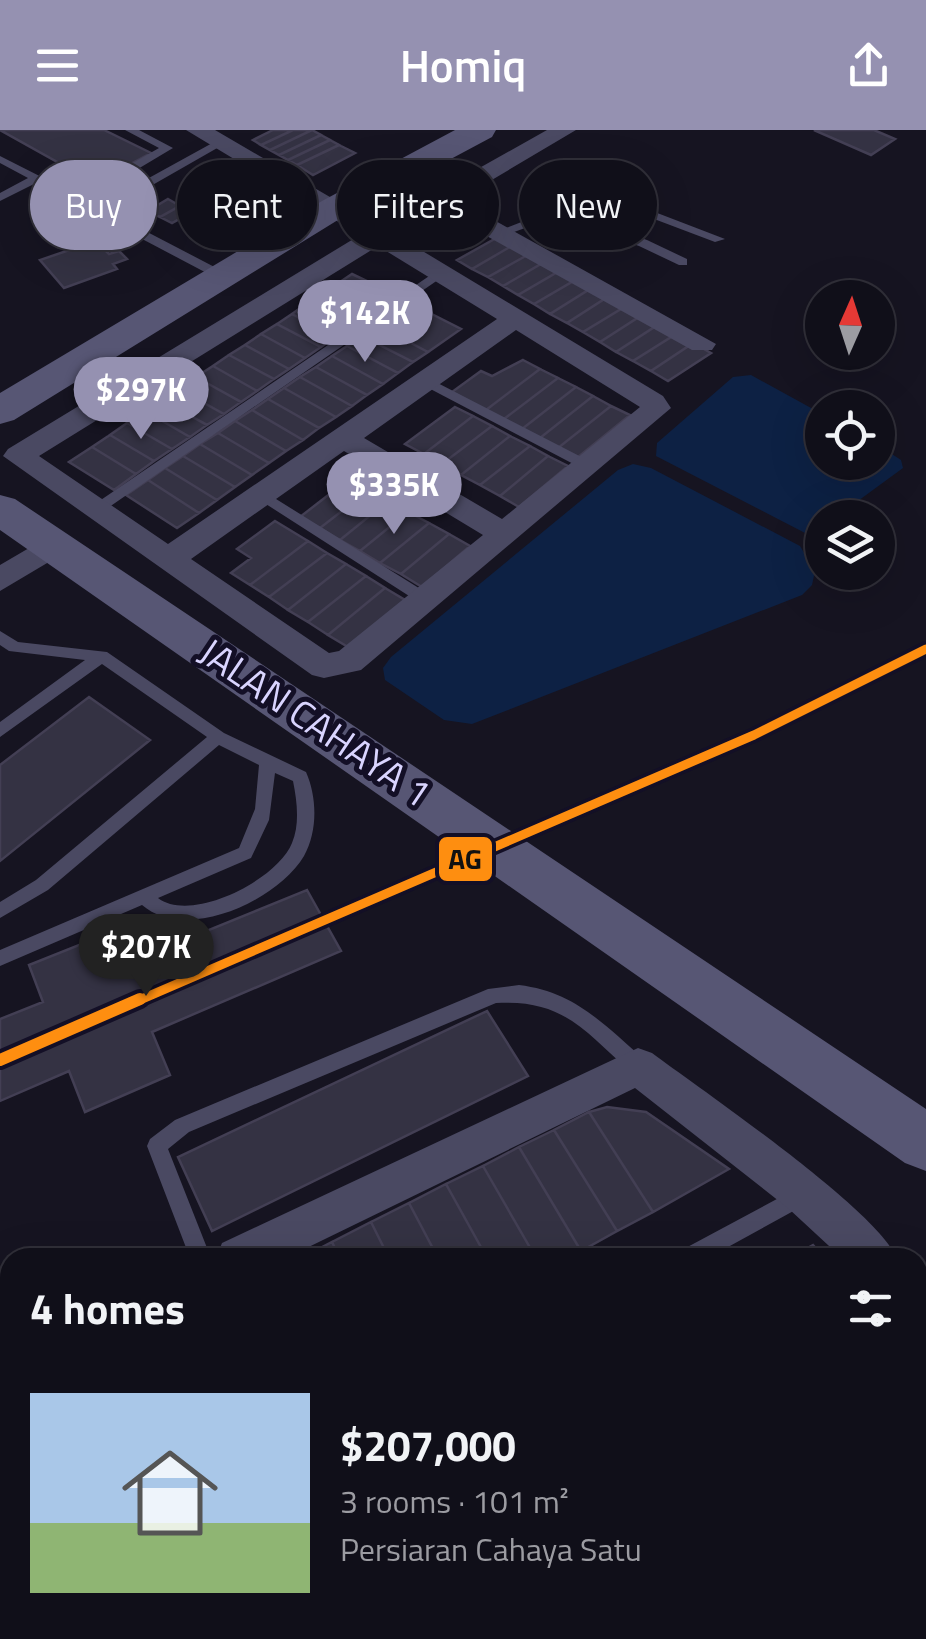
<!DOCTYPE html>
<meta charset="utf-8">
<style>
body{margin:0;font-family:"Titillium Web",sans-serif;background:#191822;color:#f1f3f6;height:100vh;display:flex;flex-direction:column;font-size:38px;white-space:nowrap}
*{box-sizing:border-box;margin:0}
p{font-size:32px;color:#9c9ca2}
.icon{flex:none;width:55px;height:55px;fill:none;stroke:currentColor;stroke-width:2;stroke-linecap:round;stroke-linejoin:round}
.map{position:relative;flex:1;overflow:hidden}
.side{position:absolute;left:0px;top:1118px;width:928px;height:392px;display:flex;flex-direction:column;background:#100f19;border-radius:30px 30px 0 0;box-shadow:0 10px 40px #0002,0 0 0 2px #302f38}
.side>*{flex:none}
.banner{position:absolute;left:30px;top:30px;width:868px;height:90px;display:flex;gap:20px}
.needle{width:65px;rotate:3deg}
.fabs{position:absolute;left:805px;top:150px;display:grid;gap:20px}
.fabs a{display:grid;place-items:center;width:90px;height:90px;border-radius:50%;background:#100f19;box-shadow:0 10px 40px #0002,0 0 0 2px #302f38;font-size:50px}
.price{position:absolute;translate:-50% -85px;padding:0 22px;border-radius:35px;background:#9591b1;color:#fff;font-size:32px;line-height:65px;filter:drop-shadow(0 2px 5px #0008)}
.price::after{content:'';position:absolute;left:50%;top:60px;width:30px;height:22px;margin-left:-15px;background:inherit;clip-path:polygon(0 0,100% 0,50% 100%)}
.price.on{background:#222;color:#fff}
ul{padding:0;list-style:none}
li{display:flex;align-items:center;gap:30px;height:250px;padding:0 30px}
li+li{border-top:2px solid #302f38}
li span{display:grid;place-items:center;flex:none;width:280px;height:200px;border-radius:0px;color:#555}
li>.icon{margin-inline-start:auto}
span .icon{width:120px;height:120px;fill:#fffc;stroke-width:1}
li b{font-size:42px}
h2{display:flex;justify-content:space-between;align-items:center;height:120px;padding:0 30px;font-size:42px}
.chip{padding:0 35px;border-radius:45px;background:#100f19;box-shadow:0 10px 40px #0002,0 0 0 2px #302f38;font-size:35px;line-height:90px}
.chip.on{background:#9591b1;color:#fff}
header{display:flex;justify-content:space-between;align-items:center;height:130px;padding:0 30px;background:#9591b1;color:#fff;font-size:45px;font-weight:600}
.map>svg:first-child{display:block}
.water{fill:#0d2144}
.building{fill:#343243;stroke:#433f54;stroke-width:2.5}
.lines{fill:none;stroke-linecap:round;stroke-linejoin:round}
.lane{fill:#4a4962;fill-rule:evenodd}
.street{fill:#4a4962;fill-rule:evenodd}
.secondary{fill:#575674;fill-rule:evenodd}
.rail-1-far1-casing{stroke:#130f26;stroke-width:16}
.rail-1-casing{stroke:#130f26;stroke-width:20}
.rail-1-far1{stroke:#fe8e10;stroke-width:9}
.rail-1{stroke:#fe8e10;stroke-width:12}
.labels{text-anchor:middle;stroke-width:10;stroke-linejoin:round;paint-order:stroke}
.street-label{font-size:38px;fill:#d9d4ff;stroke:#130f26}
.line-badge{stroke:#130f26;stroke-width:4}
.pale-badge-label{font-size:28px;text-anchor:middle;font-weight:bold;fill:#111}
</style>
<header><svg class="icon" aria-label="menu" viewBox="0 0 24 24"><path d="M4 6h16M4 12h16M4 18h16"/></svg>Homiq<svg class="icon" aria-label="share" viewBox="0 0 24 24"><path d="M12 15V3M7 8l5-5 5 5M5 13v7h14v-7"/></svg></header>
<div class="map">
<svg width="926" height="1509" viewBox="0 0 926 1509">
<rect width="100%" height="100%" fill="#161421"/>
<path class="water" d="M751,245l71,39v48h56v-17l23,15 2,8 -67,49 -14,1v9l-15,7 -151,-78 1,-13 76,-66z
M633,334l18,4 149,78 15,25 -3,14 -10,10 -330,129 -28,-4 -59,-40 -2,-12 8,-11 227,-187z"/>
<path class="building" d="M0,0h104l47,23 -56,30z
M273,0h20l-32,15 -8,-5z
M293,0h19l-42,20 -9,-5z
M312,0l9,5 -42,20 -9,-5z
M814,0h60l21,9 -24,16z
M321,5l9,5 -42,20 -9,-5z
M330,10l9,5 -42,20 -9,-5z
M339,15l16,8 -42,22 -16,-10z
M208,48l11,6 -25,14 -11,-6z
M219,54l12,6 -25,14 -12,-6z
M231,60l11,6 -25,14 -11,-6z
M168,69l12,7 -20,11 -12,-6z
M180,76l12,6 -20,11 -12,-6z
M500,106l15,8 -43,25 -15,-9z
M96,111l13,13 10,-3 8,8 -14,5 4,5 -53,19 -24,-28z
M515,114l16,9 -43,24 -16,-8z
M531,123l15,8 -43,25 -15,-9z
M546,131l15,9 -43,25 -15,-9z
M561,140l16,9 -43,25 -16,-9z
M352,144l44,21 -15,10 -44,-21z
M577,149l16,8 -43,27 -16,-10z
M337,154l44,21 -15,11 -44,-23z
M593,157l16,9 -42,27 -17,-9z
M322,163l44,23 -15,10 -44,-23z
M609,166l17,10 -43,26 -16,-9z
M307,173l44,23 -15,10 -44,-22z
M410,173l51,26 -33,23 -51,-27z
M626,176l16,9 -42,27 -17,-10z
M292,184l44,22 -15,11 -44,-23z
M642,185l17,9 -43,28 -16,-10z
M277,194l44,23 -16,11 -44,-24z
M659,194l17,10 -43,27 -17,-9z
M377,195l51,27 -15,10 -51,-26z
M261,204l44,24 -16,11 -44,-24z
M676,204l17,9 -42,28 -18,-10z
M362,206l51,26 -15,11 -51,-27z
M693,213l18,10 -43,28 -17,-10z
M245,215l44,24 -15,10 -45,-24z
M347,216l51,27 -15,11 -51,-28z
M229,225l45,24 -17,12 -44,-25z
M332,226l51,28 -16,11 -51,-28z
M523,230l17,9 -54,41 -34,-18 29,-21 11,5z
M213,236l44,25 -16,11 -45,-25z
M316,237l51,28 -15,11 -52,-29z
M540,239l18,9 -54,41 -18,-9z
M196,247l45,25 -17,12 -45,-25z
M300,247l52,29 -16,11 -52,-29z
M558,248l18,9 -54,42 -18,-10z
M576,257l17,9 -53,42 -18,-9z
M284,258l52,29 -17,11 -51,-29z
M179,259l45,25 -17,11 -45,-25z
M593,266l18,10 -53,42 -18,-10z
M268,269l51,29 -16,12 -51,-30z
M162,270l45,25 -17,12 -45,-26z
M611,276l19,9 -53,43 -19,-10z
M455,277l18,9 -49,38 -19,-10z
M252,280l51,30 -17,11 -51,-30z
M145,281l45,26 -18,12 -45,-26z
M473,286l19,10 -50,38 -18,-10z
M235,291l51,30 -17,12 -51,-30z
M127,293l45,26 -18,12 -44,-26z
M492,296l18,10 -49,39 -19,-11z
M218,303l51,30 -17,12 -52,-31z
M110,305l44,26 -18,13 -44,-27z
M510,306l20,10 -50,39 -19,-10z
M200,314l52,31 -17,12 -52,-31z
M530,316l18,10 -48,40 -20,-11z
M92,317l44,27 -22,16 -45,-28z
M183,326l52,31 -18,13 -52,-32z
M548,326l20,10 -49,41 -19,-11z
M165,338l52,32 -18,13 -51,-33z
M349,349l20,11 -49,38 -20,-11z
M148,350l51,33 -22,15 -51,-33z
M369,360l19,11 -48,39 -20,-12z
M388,371l20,11 -48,39 -20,-11z
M408,382l21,11 -49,40 -20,-12z
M275,391l33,20 -58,44 -19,-12 20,-15 -14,-9z
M429,393l20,11 -48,40 -21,-11z
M449,404l21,12 -48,41 -21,-13z
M308,411l19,12 -58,44 -19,-12z
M327,423l19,11 -58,46 -19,-13z
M346,434l20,12 -58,46 -20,-12z
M366,446l19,12 -57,47 -20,-13z
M385,458l20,12 -57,47 -20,-12z
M89,567l61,43 -150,121v-96z
M307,760l34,61 -189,81 18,43 -85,37 -16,-41 -69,30v-82l43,-17 -14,-37 80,-32 14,32z
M487,881l41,65 -316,155 -34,-74z
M607,977l39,5 83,57 -76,43 -64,-100z
M589,982l64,100 -36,19 -63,-101z
M554,1000l63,101 -36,20 -62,-104z
M519,1017l62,104 -13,7h-32l-53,-92z
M483,1036l53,92h-49l-41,-74z
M446,1054l41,74h-49l-29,-55z
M409,1073l29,55h-49l-18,-36z
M371,1092l18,36h-49l-8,-16z
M332,1112l8,16h-39z
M813,1115l11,13h-35z
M10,1443v57h267l4,9h-281v-61z"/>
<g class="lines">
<path class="lane" d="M125,0h14l34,18 -87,52 12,6 118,-65 10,2 -119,68 119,62v6h-8l-182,-96 -36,18v-8l28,-15 -28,-15v-7l77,39 82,-47z
M626,71l99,38 -10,3 -90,-34 -54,6 76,26 40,19v6h-8l-40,-19 -84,-29 -49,18 -10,-3 59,-23z
M438,140l10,3 -346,239h-10v-6z
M424,246l169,87 2,3 -2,3h-10l-164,-86 -2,-3z
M260,359l170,106 3,4 -3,4h-10l-165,-106v-6z
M0,501l18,11 89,10 117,81 82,39c11,25 12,59 -2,84 -27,45 -118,87 -162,49l-142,61v-16l239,-102 16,-39 4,-44 -40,-20 -171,145 -48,28v-16l36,-22 171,-143 -105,-73 -102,73v-15l85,-62 -76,-9 -9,-6zM275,643l18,8c4,20 7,43 -1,62 -14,36 -100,81 -134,55l93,-40 18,-38z
M519,855c57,7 85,40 126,75l3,6 -3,6 -7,3 -7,-3c-47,-41 -67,-73 -135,-69l-307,129 -21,17 43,109h-21l-43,-112 3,-7 25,-19 313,-131z
M801,1056l7,3 3,7 -3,7 -100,55h-31l3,-7z
M10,1355v22l-10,4v-22z
M10,1424v24l-10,5v-24z"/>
<path class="street" d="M186,0h29l163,95 169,-95h29l-118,70 258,144 -4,6h-20l-252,-140 -44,25 267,161 8,12 -310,262 -37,8 -12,-3 -309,-219 5,-7 352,-214zM378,116l119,73 -329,225 -129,-88zM516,200l124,77 -138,112 -138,-81zM344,321l139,84 -144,116 -10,2 -138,-94z
M53,404l11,3 5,8 -5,8 -64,38v-26z
M638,918l14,5c51,38 224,156 245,205h-55l-53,-49 -154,-121 -349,170h-70l6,-15z
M918,1143l8,3v49l-8,-4z
M10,1213v47l-10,4v-47z
M926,1218v48l-8,3v-48z
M926,1372v51l-8,4v-51z
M348,1500h53l4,9h-53z
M481,1500h62l-4,9h-62z
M727,1500h62l-4,9h-62z"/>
<path class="secondary" d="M455,0h41l-4,7 -146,78 -332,205 -14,4v-31l322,-192z
M0,365l15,4 911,610v62l-21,-8 -905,-633z"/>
<g class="rail-1-far1-casing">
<path id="rail-1-far1" d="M135,872l619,-267 172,-86"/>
</g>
<g class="rail-1-casing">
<path id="rail-1" d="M0,930l140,-61"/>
</g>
<use href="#rail-1-far1" class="rail-1-far1"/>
<use href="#rail-1" class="rail-1"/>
</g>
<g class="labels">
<g class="street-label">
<text transform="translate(315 593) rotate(34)" y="13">JALAN CAHAYA 1</text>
</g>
</g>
<rect class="line-badge" x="437" y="705" width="57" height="48" rx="10" fill="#fe8e10"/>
<g class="pale-badge-label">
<text x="465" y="739">AG</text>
</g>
</svg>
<div class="fabs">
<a><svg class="needle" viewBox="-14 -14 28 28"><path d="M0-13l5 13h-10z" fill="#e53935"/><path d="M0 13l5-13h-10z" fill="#9c9ca2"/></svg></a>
<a><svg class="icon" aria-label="locate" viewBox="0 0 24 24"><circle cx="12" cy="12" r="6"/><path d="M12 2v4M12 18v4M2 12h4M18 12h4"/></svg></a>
<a><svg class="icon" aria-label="layers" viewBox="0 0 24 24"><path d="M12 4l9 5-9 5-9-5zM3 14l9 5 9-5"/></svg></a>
</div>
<b class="price" style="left:365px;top:235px">$142K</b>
<b class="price" style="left:141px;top:312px">$297K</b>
<b class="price" style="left:394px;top:407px">$335K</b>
<b class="price on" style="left:146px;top:869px">$207K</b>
<div class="banner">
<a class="chip on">Buy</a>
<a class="chip">Rent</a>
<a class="chip">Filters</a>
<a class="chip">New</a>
</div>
<section class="side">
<h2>4 homes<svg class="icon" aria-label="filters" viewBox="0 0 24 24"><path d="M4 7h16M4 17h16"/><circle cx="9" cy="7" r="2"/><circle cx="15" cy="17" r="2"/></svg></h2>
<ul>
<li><span style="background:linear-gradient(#a9c7e8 65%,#8fb573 0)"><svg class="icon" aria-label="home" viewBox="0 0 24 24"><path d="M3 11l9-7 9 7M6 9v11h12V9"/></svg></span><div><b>$207,000</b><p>3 rooms · 101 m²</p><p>Persiaran Cahaya Satu</p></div></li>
</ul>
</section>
</div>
